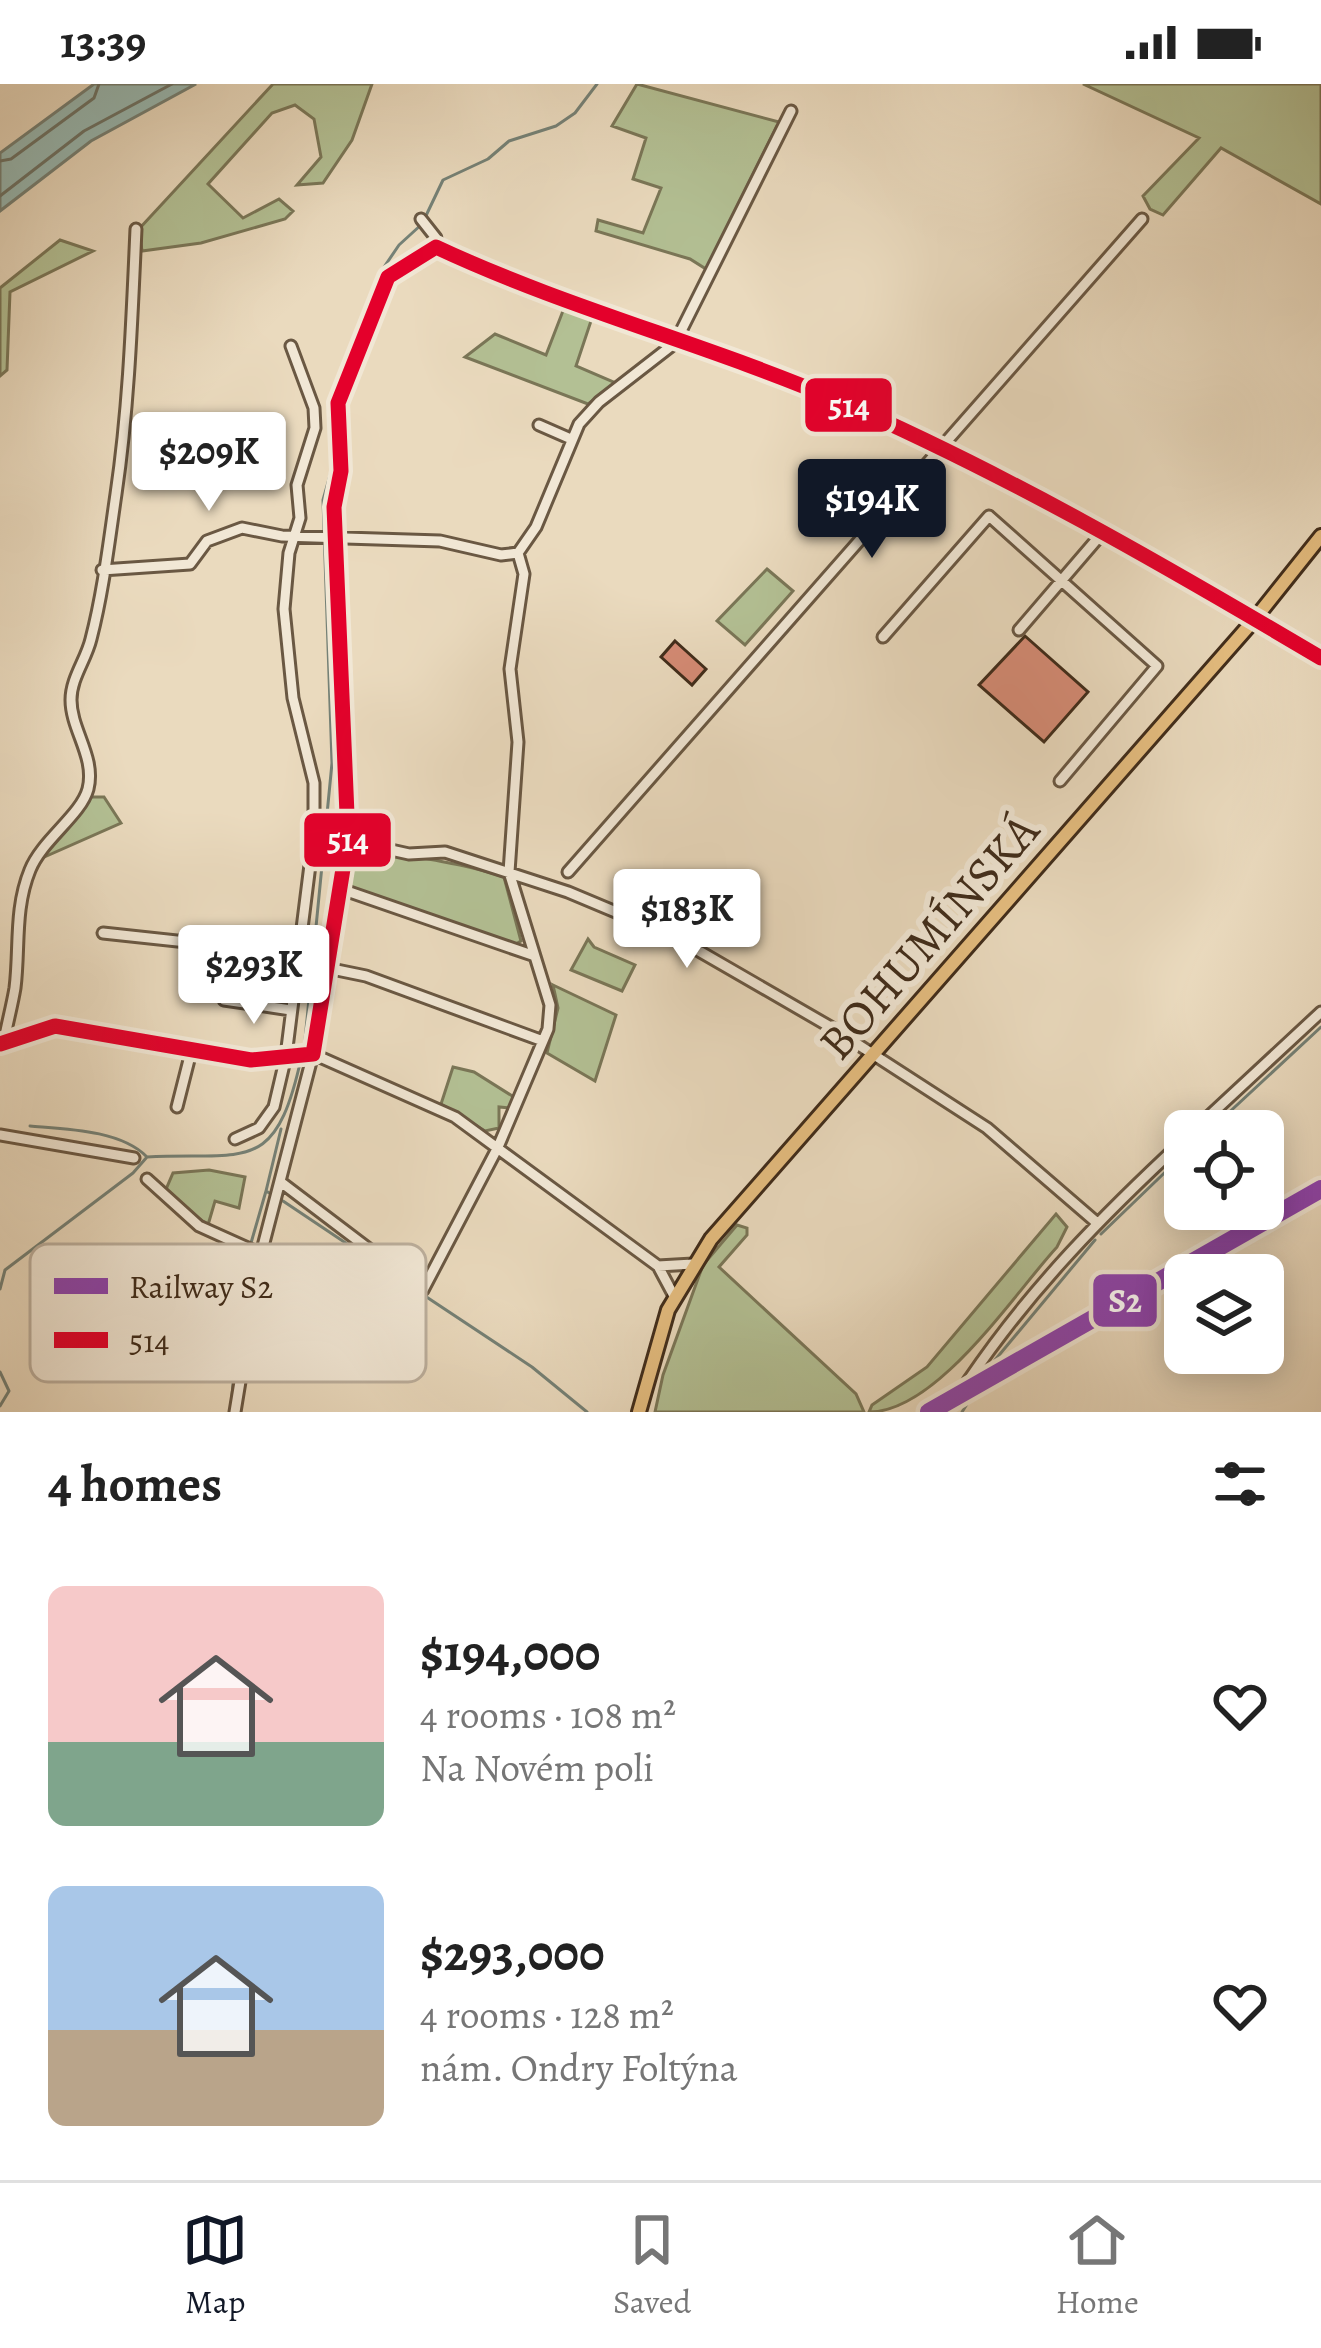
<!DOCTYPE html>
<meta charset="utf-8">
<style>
body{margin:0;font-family:Alegreya,serif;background:#f6f6f6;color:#222;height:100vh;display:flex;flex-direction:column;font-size:45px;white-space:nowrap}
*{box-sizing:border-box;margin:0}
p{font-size:39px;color:#767676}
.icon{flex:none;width:66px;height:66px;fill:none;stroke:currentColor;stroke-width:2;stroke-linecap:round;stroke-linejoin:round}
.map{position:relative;height:1328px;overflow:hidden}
.details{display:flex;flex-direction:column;background:#fff;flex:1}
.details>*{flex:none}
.buttons{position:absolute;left:1164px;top:1026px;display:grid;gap:24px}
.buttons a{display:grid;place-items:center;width:120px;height:120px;border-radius:18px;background:#fff;box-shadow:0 6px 30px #0003;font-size:60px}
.price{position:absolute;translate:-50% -102px;padding:0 27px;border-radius:12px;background:#fff;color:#222;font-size:39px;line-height:78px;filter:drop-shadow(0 3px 6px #0008)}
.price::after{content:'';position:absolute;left:50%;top:72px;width:36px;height:27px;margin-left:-18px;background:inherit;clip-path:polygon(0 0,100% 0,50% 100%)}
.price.selected{background:#111827;color:#fff}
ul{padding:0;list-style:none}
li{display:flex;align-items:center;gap:36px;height:300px;padding:0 48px}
li span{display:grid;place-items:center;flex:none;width:336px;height:240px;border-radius:18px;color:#555}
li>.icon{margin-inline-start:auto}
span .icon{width:144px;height:144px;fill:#fffc;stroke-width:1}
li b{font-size:51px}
h2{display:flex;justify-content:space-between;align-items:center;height:144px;padding:0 48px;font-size:51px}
.status{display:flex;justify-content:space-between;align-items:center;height:84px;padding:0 60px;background:#fff;direction:ltr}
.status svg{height:33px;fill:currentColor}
.tab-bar{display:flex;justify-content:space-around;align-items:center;height:168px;border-top:3px solid #e0e0e0;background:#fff;font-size:33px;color:#767676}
.tab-bar a{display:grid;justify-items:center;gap:6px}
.tab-bar .selected{color:#111827}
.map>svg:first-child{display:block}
.green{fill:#b3c094;stroke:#7a7657;stroke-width:3}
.water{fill:#98bab4;stroke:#758176;stroke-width:3}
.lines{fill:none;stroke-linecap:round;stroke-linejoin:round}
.shore{stroke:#6c7367;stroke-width:3}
.stream{stroke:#758176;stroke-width:3}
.building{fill:#d58b75;stroke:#402c1a;stroke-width:3}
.minor-casing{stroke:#6a5843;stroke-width:15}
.major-casing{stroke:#402c1a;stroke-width:18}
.minor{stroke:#f1e7d5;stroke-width:9}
.major{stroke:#e5bd7f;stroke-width:12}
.bus-1-casing{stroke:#f1e7d5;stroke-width:24}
.bus-1{stroke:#e4002b;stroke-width:15}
.rail-1-casing{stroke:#f1e7d5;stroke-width:27}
.rail-1{stroke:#8e44ad;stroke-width:18}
.labels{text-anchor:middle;stroke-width:12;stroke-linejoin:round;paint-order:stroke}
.street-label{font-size:48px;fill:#402c1a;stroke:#f1e7d5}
.key{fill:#f1e7d5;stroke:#bcaf9d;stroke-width:3}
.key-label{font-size:33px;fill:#402c1a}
.line-badge{stroke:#f1e7d5;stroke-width:4.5}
.badge-label{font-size:33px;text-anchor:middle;font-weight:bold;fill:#fff}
</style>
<div class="status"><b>13:39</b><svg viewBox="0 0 49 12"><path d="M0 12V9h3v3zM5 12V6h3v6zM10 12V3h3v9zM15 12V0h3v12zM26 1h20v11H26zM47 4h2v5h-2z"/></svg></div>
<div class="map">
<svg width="1321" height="1328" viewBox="0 0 1321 1328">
<rect width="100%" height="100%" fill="#eadabe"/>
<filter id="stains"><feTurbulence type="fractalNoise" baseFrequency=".00167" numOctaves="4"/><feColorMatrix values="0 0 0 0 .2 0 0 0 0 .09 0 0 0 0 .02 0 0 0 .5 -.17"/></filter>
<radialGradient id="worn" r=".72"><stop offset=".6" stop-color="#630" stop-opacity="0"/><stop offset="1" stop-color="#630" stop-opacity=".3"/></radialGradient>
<path class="green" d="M273,0h99l-20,56 -29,43 -26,2 24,-28 -7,-38 -19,-14 -23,8 -64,71 35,34 36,-19 14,12 -8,8 -84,24 -59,8 -3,-22z
M637,0l142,38 -73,147 -16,-10 -94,-28 2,-11 45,13 18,-45 -28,-9 13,-41 -34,-12z
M1083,0h238v120l-100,-56 -58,67 -13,-6 -7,-13 56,-58z
M60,156l33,11 -83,41 -3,78 -7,6v-88z
M566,219l28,9 -18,54 40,17 -28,21 -123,-47 30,-23 51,21z
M767,485l26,22 -48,54 -28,-24z
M89,713h15l17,26 -79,35 12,-24z
M353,760c51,13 101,16 151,33l17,64 -7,4 -169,-58z
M588,855l6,8 41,18 -13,26 -51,-21z
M553,901l63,30 -21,66 -48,-28 11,-45z
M453,983l21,5 43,27 -6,9 -12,-1v21l-14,3 -44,-27z
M209,1086l36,7 -6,31 -24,-7 -7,24 -44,-31 9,-21z
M1056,1130l11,13 -10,20c-44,48 -120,165 -188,165l3,-7 55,-38z
M737,1141l10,3v7l-28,32 137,127 8,18h-209l8,-37 40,-110z"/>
<path class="water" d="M94,0h102l-105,57 -91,70v-58z"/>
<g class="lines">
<path class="shore" d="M0,77l11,-2 83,-61 5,-14
M0,112l84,-65 88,-47"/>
<path class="stream" d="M353,271l27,-82 19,-28 23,-21 21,-44 45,-21 21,-18 47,-15 19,-13 22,-29
M304,966l28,-287 -9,-263 8,-28 5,-75
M30,1042c36,3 91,4 117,31
M1209,1047l112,-104
M271,1110l-5,-3 15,-62
M283,1117l127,85
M1101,1150l84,-81
M251,1159l15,-52
M0,1205l5,-19 128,-97 14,-16c101,-5 128,18 154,-98
M422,1210l110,73 55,45
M0,1288l9,19 -9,15
M230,1328c8,-53 2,-107 17,-158
M962,1328l33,-52 100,-120"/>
</g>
<path class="building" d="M1025,552l63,56 -44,50 -65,-57z
M675,557l31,28 -14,16 -31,-28z"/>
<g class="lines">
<g class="minor-casing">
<path id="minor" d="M421,135l15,19v9l55,26 341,125 110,49 226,120 153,91
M539,341l32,14
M102,486l88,-6 17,-23 35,-13 40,8 158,5 61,14 17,-2 18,-26 43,-103 20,-22 76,-59 116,-232
M1019,546l85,-99
M883,553l106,-121 168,150 -97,115
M314,749l95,21 36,-2 123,40 105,44 161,93 153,99 109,94
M568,788l574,-653
M341,805l191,66
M103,849l194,21
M327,884l39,8 177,65
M224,916l67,10
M4,957c3,-17 8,-35 11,-53 5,-40 -1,-79 15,-118 12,-30 51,-55 58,-81 8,-32 -17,-59 -17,-89 0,-22 15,-40 20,-61 12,-46 18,-97 25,-145 13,-88 16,-177 20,-265
M0,960l55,-18 196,34 62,-6 142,63 203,149 35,-2
M177,1023l15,-59
M1193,1047l128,-119
M0,1051l134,23
M235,1055l24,-11 15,-21 12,-51 28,-223v-50l-21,-85 -9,-89 5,-56 11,-35 -3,-33 18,-57 -1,-20 -23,-62
M147,1095l52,47 62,28
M282,1099l141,107 75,-143 50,-118 2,-24 -41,-133 9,-130 -8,-73 14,-95 -6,-21
M658,1182l16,30
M968,1297c62,-92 136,-167 217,-242
M235,1328l26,-158 52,-200 35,-216 -12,-260 -2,-71 7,-36 -3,-68 50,-126 48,-30"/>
</g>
<g class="major-casing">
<path id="major" d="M639,1328l29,-102 43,-71 543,-619 67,-84"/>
</g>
<use href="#minor" class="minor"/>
<use href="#major" class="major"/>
<g class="bus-1-casing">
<path id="bus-1" d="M0,960l55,-18 196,34 62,-6 35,-216 -14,-331 7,-36 -3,-68 50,-126 48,-30c130,61 270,97 401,153 168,73 327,165 484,258"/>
</g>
<use href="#bus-1" class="bus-1"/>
<g class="rail-1-casing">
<path id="rail-1" d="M929,1328l392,-223"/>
</g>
<use href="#rail-1" class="rail-1"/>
</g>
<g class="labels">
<g class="street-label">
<text transform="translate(928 852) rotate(-49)" y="17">BOHUMÍNSKÁ</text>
</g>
</g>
<rect x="30" y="1160" width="396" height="138" rx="18" class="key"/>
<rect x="54" y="1194" width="54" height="16" fill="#8e44ad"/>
<rect x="54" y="1248" width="54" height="16" fill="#e4002b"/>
<g class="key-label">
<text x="129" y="1214">Railway S2</text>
<text x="129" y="1268">514</text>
</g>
<g class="line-badge">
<rect x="803" y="292" width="91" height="58" rx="12" fill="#e4002b"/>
<rect x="302" y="727" width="91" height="58" rx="12" fill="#e4002b"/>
<rect x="1091" y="1188" width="68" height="57" rx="12" fill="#8e44ad"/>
</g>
<g class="badge-label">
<text x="849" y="333">514</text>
<text x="348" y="767">514</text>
<text x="1125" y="1228">S2</text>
</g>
<rect width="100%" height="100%" filter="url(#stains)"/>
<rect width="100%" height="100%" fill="url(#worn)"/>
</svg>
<div class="buttons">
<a><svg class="icon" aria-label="locate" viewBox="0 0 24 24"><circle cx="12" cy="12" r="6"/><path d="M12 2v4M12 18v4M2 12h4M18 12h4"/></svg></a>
<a><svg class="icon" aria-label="layers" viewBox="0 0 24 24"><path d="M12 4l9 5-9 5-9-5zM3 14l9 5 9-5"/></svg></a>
</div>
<b class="price" style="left:209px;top:430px">$209K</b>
<b class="price selected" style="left:872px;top:477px">$194K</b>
<b class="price" style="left:687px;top:887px">$183K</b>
<b class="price" style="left:254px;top:943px">$293K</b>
</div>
<section class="details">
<h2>4 homes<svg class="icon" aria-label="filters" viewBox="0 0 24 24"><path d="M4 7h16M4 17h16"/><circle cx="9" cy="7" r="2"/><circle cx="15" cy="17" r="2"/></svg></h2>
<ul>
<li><span style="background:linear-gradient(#f6c9c9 65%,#7fa58c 0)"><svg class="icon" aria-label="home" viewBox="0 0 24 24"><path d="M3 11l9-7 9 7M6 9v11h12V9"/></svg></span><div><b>$194,000</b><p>4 rooms · 108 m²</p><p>Na Novém poli</p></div><svg class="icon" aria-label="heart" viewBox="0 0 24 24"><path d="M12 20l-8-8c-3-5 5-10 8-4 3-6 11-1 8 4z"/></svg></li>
<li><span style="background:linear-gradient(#a9c7e8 60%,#b9a48a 0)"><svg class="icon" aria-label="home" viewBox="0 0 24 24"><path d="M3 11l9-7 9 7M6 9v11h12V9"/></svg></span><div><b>$293,000</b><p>4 rooms · 128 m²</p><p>nám. Ondry Foltýna</p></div><svg class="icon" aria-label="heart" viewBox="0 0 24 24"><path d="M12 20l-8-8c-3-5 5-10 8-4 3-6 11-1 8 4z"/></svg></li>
</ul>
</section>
<nav class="tab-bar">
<a class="selected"><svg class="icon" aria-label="map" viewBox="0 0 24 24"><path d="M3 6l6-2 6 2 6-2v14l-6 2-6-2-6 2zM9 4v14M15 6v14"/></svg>Map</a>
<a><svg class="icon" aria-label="saved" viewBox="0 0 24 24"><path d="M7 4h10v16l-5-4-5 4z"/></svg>Saved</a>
<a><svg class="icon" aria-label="home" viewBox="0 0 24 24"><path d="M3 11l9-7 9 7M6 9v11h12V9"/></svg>Home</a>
</nav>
